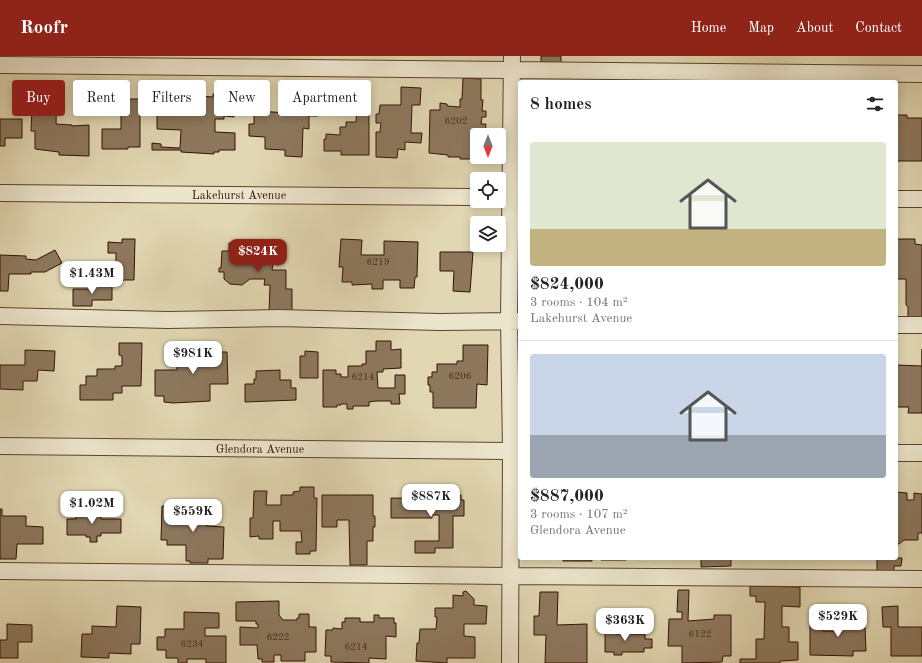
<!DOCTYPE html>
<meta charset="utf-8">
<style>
body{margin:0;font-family:"Old Standard TT",serif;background:#f2f2f2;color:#222;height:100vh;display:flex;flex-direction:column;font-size:15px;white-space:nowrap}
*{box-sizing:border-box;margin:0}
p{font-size:13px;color:#767676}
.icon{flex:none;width:22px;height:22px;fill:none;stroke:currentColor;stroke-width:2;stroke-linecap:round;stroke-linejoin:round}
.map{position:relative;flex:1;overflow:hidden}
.drawer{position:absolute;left:518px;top:24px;width:380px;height:480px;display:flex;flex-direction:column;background:#fff;border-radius:4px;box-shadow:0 2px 10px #0003}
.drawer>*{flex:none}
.hud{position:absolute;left:12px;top:24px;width:380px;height:36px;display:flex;gap:8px}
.needle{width:26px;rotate:180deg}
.tools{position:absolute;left:470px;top:72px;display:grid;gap:8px}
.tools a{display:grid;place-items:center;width:36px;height:36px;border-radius:4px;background:#fff;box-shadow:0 2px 10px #0003;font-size:20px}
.price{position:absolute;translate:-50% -34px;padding:0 9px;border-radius:8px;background:#fff;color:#222;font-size:13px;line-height:26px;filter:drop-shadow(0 1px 2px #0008)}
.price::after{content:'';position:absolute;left:50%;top:24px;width:12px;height:9px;margin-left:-6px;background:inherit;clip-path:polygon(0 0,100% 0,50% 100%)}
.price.selected{background:#8f2418;color:#fff}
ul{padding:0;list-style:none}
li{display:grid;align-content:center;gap:8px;height:212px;padding:0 12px}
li+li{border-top:1px solid #e0e0e0}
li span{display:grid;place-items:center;height:124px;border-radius:4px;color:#555}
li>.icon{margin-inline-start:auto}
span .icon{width:72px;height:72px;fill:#fffc;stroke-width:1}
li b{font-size:17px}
h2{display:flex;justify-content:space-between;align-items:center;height:48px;padding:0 12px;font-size:17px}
.tag{padding:0 14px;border-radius:4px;background:#fff;box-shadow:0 2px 10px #0003;font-size:14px;line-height:36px}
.tag.selected{background:#8f2418;color:#fff}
header{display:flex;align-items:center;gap:24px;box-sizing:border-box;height:56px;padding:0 20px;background:#8f2418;color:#fff}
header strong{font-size:19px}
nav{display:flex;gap:22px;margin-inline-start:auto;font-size:14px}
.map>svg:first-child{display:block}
.building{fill:#8d785e;stroke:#321202}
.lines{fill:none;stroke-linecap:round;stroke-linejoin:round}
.minor-casing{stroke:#5e432e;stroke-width:18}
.minor{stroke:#ece5cd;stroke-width:16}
.labels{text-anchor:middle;stroke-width:4;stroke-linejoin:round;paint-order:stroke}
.number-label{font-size:10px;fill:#492c19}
.street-label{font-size:12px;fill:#321202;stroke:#ece5cd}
</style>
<header>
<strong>Roofr</strong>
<nav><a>Home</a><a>Map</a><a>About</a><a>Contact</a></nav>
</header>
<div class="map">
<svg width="922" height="607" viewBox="0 0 922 607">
<rect width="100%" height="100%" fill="#e1d7b2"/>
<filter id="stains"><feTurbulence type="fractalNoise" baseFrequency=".005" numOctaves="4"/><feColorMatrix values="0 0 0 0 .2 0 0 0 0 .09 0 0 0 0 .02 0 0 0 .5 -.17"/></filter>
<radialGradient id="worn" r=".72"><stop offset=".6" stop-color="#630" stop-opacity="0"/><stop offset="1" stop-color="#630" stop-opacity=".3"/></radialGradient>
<path class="building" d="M541,0h20v7h-20z
M463,22l18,1v21h2l-1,11h4v6h-4l-1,7h5l-1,11h-8v15h-6v9h-11v-2h-12v-2l-19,-2 1,-43h10v-7l7,1v2l13,1v-8h2z
M33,30l24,1 -1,37 16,1v1l17,-1v31l-30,-1v-3l-24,-3v-18h-4z
M401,31l20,1 -1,17h-8l-1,28h11l-1,10 -16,-1v8l-7,-1 -1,9 -21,-1v-25h4l1,-9h-5v-9h3l1,-9h21z
M289,34l18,1 -1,8 13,1 -1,16h-9v13l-6,-1 -1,29 -17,-1v-6l-20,-1v-12l-16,-1v-12h5v-9l-13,-1v-15l17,1v11l30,2z
M213,38h22l-1,23 -10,-1v3h-9v13l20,1v17h-16v2h-5v2l-33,-2v-2h-29v-7l9,1v3l19,1 1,-18 -24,-1v-22h-3v-11h25v3l20,1 1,-4 13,1z
M121,43h19v48h-12v2h-26v-20h19z
M357,47h12v52h-28v-4h-17v-12h2v-5l14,1v-8h6v-5h10z
M896,59h11v3h15v43h-26z
M0,63h22v19h-17v8h-5z
M122,183h13l-1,41h-23v-17h5v-10h-8v-11l14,1z
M341,183l21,1 -1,15h23v-14l34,1 -1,35h-2l-1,11h-14v-8h-17v9h-11v-5l-20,1v-3h-10l1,-15h-4z
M896,183h19v5l7,1v72h-14v-10l-2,-2v-26h-10v4z
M253,186l15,1v15h4l1,-3h4l2,3v7l-6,-1 -1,6h14v19h6v25l-23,-1 1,-28h-6l1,-6h-15l-8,6 -12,-1 -6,-5v-7h-5v-4h2l1,-17h7v-8l14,1 -1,6h11z
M55,194l7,13 -17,9h-14v2h-22l-1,17h-8v-36l26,1v3l10,1z
M440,196h33l-3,40 -17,-1 1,-20h-14z
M91,228h21v16h-20v6h-19v-17h18z
M376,285h15v9l10,-1v19l-18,1v3h-6l1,16h17v-13h10v19h-6l1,10h-9v-3h-15l-7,1v4h-16v3h-6v-5h-6v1h-4v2h-14v-37h13v4h5v3h7v-11h14v-2h4v-13h10z
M119,287h23l-1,43h-19v7h-9v7h-33v-15h6v-9h11v-7h18v-3h7v-10l-3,-1z
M194,287h19v2h5v7h9l1,32h-18v17l-37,2 -9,-1v-6h-9v-26h22v-9h10v-16h7z
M463,289h25l-1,40 -10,-1 -1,24h-43v-16h-3v-7h-2v-8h4v-5h5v-8h20v-3h6z
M922,293v64h-14l1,-6h-13v-42l26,1z
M25,294l30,1 -1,20 -16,-1 -1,11h-14v9l-23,-1v-24h25z
M305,295l13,1v26h-18v-22h5z
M280,314v10h11v8h5v12l-51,2v-18h9v-5h2v-8z
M300,431h14v11h3l-1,53h-6v3h-14v-12h6l-1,-11h-21v-10h-7v18h-14v-3l-9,1v-19h3l1,-27h13l-1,14h15v-10h12v-3l7,-1z
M896,436l11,1v7h7v-7l8,1v39h-4v7h-14l-5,4h-3v14h6l-1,8h-7v5h-17v-13h19z
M322,439h51v21h2v11h-2v14h-6v24h-17l-1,-45h-12v7h-15z
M455,439h6v5h3v16h-11v32h-18v5h-20v-12h24v-26h-7v3h-41v-20l64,1z
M162,450l46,2 -1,18 17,1 -1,32h-15v4h-18v-2h-4v-16h-19v-5h-6z
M0,453h2v7h24v10l17,1v17h-26l-1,15h-16z
M76,454h25v9h20v14h-20v3h-4v6h-7v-5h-4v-2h-19v-16h9z
M563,502h29v3h-29z
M601,502h25v2h-25z
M701,502h30v8l-30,1z
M750,530l50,1v20l-18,-1v21h7v15h9v18l-18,1v2h-40v-4h16v-20h8l1,-37h-9v-6h-6z
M678,534h11l-1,31 26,-2v-4h17v41h-8l-1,6 -40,1v-17h-14l1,-27h13v-7h-5z
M466,535l8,8v6l13,1 -1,18h-22v12l11,1v21h-28v5l-31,-2 1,-18h2l1,-14h16l1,-12h-2v-9h18v-13l10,1v-4z
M540,536h18l-1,33 30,-1v39h-42l1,-28h-12v-19h5z
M279,545v14l4,5h14v-2h2v-4h10v13h7v25h-11v9h-24v-6h-7v7h-12v-3h-4l-1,-14h-17v-18l18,1v-4h-2v-3h-20v-19z
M117,550l24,1 -1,37h-9v10l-22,-1v5l-28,-1 1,-23h10v-8l24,1z
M898,550v21h24v29h-31v-29h-8l-1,-20z
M184,556l35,1v15h-14v8h21v27h-20v-4h-19v4h-9v-5h-12v-8h-9v-13h8v-8h19z
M840,557h17v14h8l1,24h-13v5l-43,-1v-33h14l-1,9h17z
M374,559h5v3h15v5h2v14l-10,-1v23l-17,-1v5l-38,-1v-6h-6l1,-26h7v-2l9,1v-7h3v-4h15v4h14z
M7,568l25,1v17h-14v16h-18v-18h7z
M605,572h11v6h29v5h7v9h-8v4h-22v3h-8v-3h-9z"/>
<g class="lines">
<g class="minor-casing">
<path id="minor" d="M0,9l922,9
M0,137l477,4
M896,143h26
M0,260l168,4 110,-2 162,4 80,-1
M896,269h26
M0,390l520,5
M896,397h26
M0,515l511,5 411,3
M510,607l1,-212 -2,-131 3,-264"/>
</g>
<use href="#minor" class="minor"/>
</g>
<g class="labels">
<g class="number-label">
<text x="456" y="68">6202</text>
<text x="378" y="209">6219</text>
<text x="460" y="323">6206</text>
<text x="363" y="324">6214</text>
<text x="700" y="581">6122</text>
<text x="278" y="584">6222</text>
<text x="192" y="591">6234</text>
<text x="356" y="594">6214</text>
</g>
<g class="street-label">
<text x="239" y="143">Lakehurst Avenue</text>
<text x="260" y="397">Glendora Avenue</text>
</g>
</g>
<rect width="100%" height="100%" filter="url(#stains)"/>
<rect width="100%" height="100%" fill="url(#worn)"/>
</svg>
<div class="tools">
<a><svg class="needle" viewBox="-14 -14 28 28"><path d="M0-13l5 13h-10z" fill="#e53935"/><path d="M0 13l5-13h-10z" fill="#767676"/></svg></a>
<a><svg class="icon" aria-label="locate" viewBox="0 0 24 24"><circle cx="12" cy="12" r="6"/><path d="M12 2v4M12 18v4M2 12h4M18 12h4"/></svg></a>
<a><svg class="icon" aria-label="layers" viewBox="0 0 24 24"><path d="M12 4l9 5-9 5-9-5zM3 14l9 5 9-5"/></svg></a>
</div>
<b class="price selected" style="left:258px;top:217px">$824K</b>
<b class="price" style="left:92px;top:239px">$1.43M</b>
<b class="price" style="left:193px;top:319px">$981K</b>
<b class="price" style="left:431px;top:462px">$887K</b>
<b class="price" style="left:92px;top:469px">$1.02M</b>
<b class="price" style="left:193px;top:477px">$559K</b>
<b class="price" style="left:838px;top:582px">$529K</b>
<b class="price" style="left:625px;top:586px">$363K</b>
<div class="hud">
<a class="tag selected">Buy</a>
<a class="tag">Rent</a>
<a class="tag">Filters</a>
<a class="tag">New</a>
<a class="tag">Apartment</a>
</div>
<section class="drawer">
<h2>8 homes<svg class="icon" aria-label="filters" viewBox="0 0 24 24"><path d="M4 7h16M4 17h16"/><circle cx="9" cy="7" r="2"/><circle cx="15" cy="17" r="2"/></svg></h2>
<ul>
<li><span style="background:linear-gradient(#dfe7d0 70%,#c2b280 0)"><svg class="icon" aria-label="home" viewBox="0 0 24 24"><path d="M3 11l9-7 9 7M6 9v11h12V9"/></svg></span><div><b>$824,000</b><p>3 rooms · 104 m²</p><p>Lakehurst Avenue</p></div></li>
<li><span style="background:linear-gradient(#c9d6e8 65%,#9aa5b1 0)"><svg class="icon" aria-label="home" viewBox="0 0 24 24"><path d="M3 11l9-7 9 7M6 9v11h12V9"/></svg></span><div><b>$887,000</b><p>3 rooms · 107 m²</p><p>Glendora Avenue</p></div></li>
</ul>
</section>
</div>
